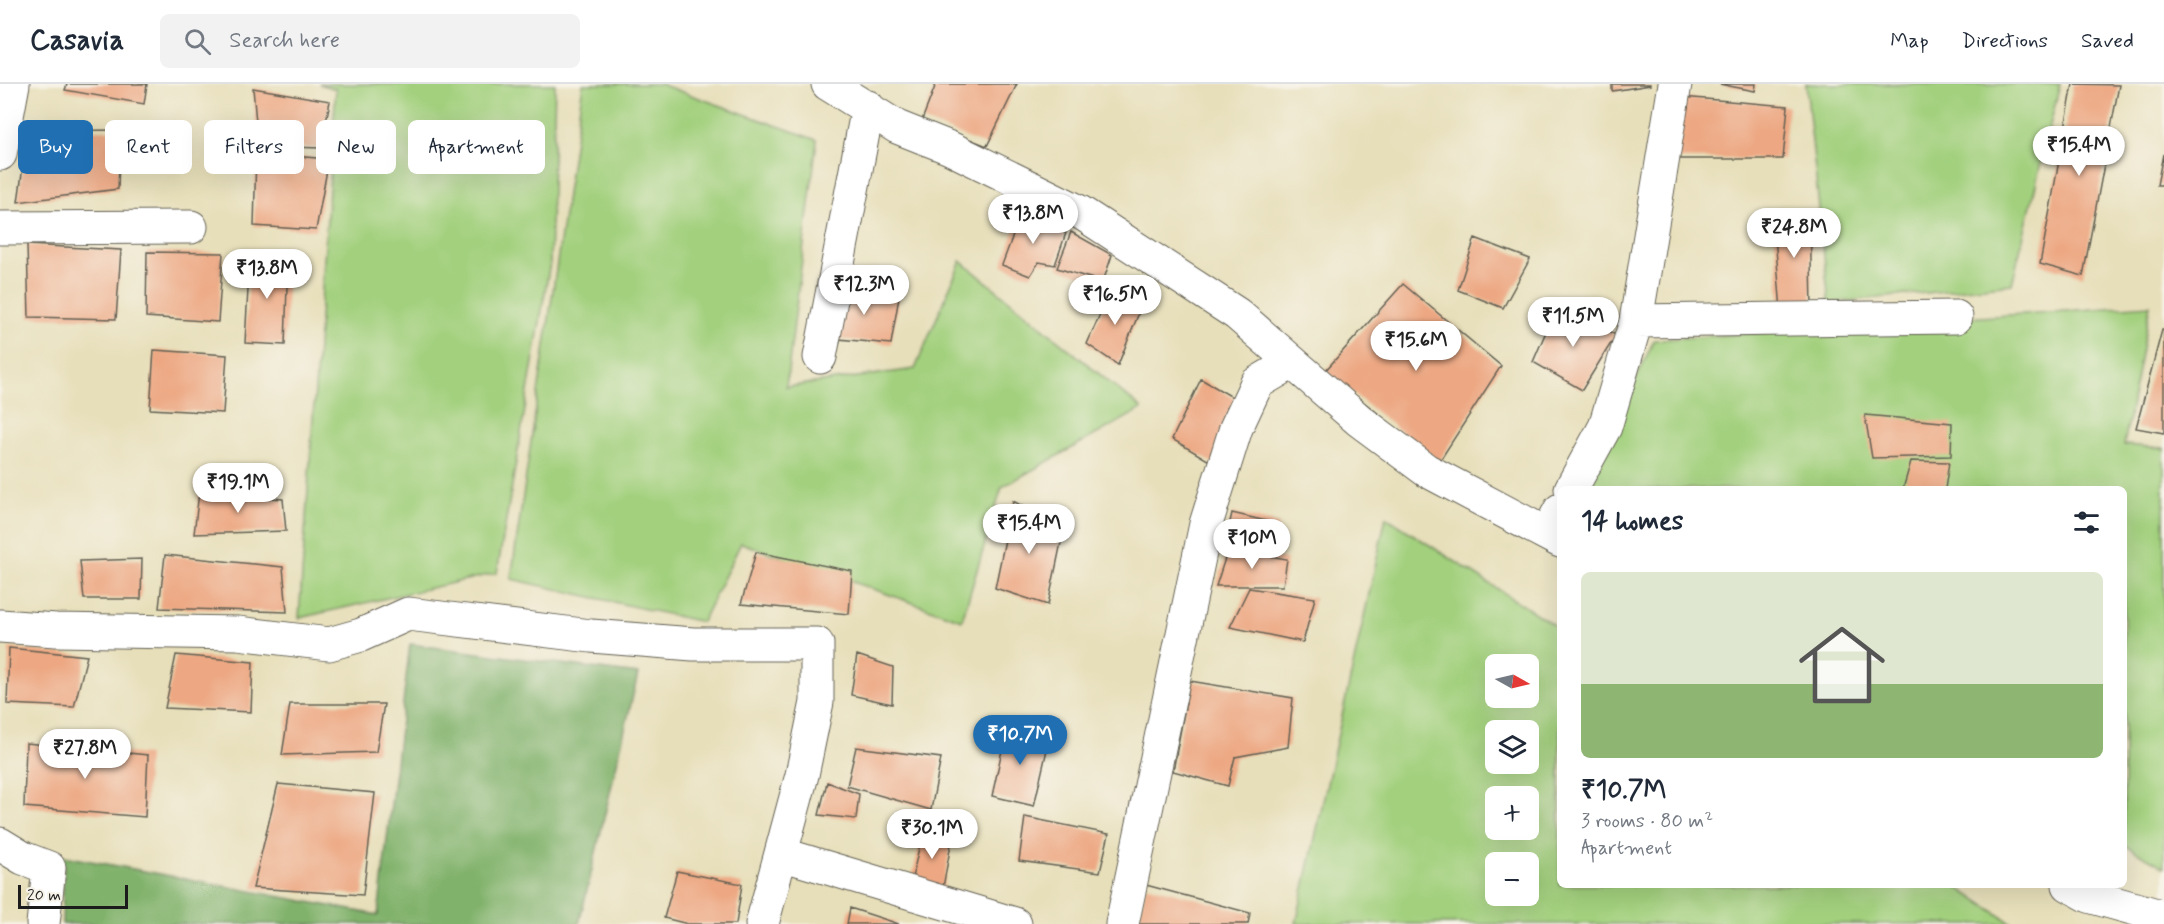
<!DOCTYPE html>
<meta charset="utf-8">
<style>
body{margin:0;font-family:Mynerve,sans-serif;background:#f2f2f3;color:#1f2937;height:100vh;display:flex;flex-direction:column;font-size:22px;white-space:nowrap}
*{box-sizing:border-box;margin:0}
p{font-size:20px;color:#747a83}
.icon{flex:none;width:33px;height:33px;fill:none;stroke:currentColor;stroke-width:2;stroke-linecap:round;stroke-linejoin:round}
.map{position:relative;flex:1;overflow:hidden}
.drawer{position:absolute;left:1557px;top:402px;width:570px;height:402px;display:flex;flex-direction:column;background:#fff;border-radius:9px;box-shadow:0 6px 24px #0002}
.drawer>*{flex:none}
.banner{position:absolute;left:18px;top:36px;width:570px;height:54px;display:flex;gap:12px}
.needle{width:39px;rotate:98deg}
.buttons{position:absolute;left:1485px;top:570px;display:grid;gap:12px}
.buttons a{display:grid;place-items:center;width:54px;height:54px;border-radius:9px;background:#fff;box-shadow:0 6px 24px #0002;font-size:30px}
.scale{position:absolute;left:18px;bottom:15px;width:110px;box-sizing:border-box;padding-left:6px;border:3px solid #1c1c1c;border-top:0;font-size:16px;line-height:21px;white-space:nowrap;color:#1c1c1c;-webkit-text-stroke:4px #f7f3e8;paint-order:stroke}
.price{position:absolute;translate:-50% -51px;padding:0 14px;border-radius:21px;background:#fff;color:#222;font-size:20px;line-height:39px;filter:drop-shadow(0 2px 3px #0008)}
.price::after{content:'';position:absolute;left:50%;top:36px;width:18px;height:14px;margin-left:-9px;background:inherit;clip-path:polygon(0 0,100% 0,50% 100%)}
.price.active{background:#1f6fb2;color:#fff}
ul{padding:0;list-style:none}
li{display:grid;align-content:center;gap:12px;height:318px;padding:0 24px}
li+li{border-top:2px solid #e0e1e3}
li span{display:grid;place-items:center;height:186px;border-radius:9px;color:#555}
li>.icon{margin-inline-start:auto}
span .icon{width:108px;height:108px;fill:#fffc;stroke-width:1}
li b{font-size:26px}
h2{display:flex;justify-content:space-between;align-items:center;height:72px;padding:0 24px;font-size:26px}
.pill{padding:0 21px;border-radius:9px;background:#fff;box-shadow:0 6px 24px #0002;font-size:21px;line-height:54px}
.pill.active{background:#1f6fb2;color:#fff}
header{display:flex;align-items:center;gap:36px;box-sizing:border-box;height:84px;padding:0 30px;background:#fff;border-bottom:2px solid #e0e1e3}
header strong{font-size:28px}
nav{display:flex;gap:33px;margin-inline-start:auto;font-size:21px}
.search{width:420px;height:54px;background:#f2f2f3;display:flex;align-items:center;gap:15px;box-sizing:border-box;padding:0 21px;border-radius:9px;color:#747a83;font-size:22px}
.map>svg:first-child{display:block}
.green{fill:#a2d07d;stroke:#5f764c;stroke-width:1.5;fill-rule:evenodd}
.forest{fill:#81b26c;stroke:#4e6744;stroke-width:1.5}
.building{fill:#eda883}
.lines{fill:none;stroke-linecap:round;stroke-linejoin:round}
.minor-casing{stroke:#636053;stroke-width:35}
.minor{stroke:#fff;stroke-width:33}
</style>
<header>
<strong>Casavia</strong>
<div class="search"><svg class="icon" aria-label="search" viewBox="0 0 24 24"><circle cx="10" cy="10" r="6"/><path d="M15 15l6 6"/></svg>Search here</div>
<nav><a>Map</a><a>Directions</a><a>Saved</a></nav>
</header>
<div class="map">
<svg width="2164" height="840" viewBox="0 0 2164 840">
<rect width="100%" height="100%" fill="#f7f3e8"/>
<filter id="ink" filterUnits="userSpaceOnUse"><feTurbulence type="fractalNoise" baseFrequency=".0167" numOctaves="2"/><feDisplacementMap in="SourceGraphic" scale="12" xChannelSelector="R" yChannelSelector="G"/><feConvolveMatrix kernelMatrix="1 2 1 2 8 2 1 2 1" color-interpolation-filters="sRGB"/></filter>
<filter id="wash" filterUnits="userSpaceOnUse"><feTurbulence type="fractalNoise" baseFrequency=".008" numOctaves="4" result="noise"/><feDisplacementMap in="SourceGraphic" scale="24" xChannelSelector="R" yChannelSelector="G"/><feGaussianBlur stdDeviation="1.35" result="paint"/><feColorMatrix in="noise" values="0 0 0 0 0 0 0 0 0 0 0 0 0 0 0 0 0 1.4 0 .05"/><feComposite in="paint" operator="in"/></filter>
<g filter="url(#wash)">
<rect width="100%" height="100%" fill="#e7dfba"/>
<path class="green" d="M319,0h236l-5,179 -53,310 -198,45 37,-529z
M583,0h77l157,56 -31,247 129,-18 46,-108 181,148 -140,78 -40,133 -221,-77 -39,79 -191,-43z
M1806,0h254l-48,200 -183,19z
M2150,221l-26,140 40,3v419l-40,-22v-356h-538l68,-149z
M1386,433l174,112v256h394l59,39h-717zM1528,580v34h-32v-34zM1496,646h32v34h-32zM1528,712v34h-32v-34zM1528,778v34h-32v-34z"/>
<path class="forest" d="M410,560l228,30 -59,250h-517l2,-68 314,59z"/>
<g id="blocks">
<path class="building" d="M67,0h80l-3,20 -79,-14z
M936,0h81l-30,62 -65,-26z
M1612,0h38v1l-38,6z
M1719,0h37l-1,7z
M2073,0l46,1 -36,191 -43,-12z
M253,4l77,13 -9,47 -63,-2z
M1682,13l106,9 -5,53h-113z
M120,46l-2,59 -100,13 10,-71z
M256,69l73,6 -13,71 -62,-4z
M2163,70l1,31h-7z
M1022,127l44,22 -11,32 -16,-3 -9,14 -28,-11z
M1773,127l37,1 2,97 -31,2z
M1071,148l41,23 -9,27 -46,-14z
M1475,154l55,21 -27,49 -45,-18z
M27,161l94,5 -5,69 -87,-2z
M147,168l76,1 -5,69 -72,-5z
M250,169l38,4 -3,88 -40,-2z
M842,199l57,14 -8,47 -63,-6z
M1403,200l98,82 -62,96 -114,-91z
M1111,205l31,16 -24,60 -31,-21z
M1557,222l59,29 -34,55 -49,-28z
M2162,246h2v103l-28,-5z
M154,266l73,5 -4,58 -73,-4z
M1201,295l40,23 -25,63 -44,-26z
M1865,331l87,8 -1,33 -79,2z
M1911,377l38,1 -4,27h-42z
M199,408l84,7 3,32 -92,3z
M1013,417l51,27 -16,77 -53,-17z
M1232,429l47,11 -8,28 -46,-8z
M1228,465l59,10 -4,27h-67z
M756,468l96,19 -3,43 -108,-10z
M165,471l118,12 4,45 -128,-4z
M142,475l-1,40h-57l-4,-38z
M1249,504l66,10 -12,44 -73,-15z
M9,564l78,8 -13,51 -67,-3z
M176,571l77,7 -2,50 -86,-4z
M857,571l36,12 -1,37 -41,-9z
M1190,597l103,17 -5,49 -53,10 -7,29 -55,-15z
M290,620h94l-8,48 -94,3z
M1008,639l41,18 -15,65 -42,-10z
M26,659l122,12 -3,62 -121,-10z
M856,663l85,11 -10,52 -84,-24z
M827,698l32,12 -3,25 -37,-4z
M278,700l97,9 -12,102 -110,-7z
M1025,733l84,17 -9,38 -81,-11z
M924,743l29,6 -11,60 -32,-7z
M677,787l65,13 -6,40h-48l-24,-6z
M1146,801l104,28 -2,11h-110z
M850,824l49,16h-52z"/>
</g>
</g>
<g filter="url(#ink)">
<use href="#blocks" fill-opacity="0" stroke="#636053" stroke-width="1.5"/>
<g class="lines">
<g class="minor-casing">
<path id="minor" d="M828,0l69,43 53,21 130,64 157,102 123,107 66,49 134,71
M0,70l13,-70
M0,144l191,-1
M1636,237l320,-4
M820,273l48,-250
M1571,405l34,-62 31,-106 39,-237
M1547,450l13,-24
M0,542l56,4 182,3 91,11 32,-9 47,-21 183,22 102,8h124v58l-15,73 -40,149
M0,760l23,14 26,10 -6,56
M781,770l234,70
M2069,801l20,11 75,21
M1122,840l84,-400 30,-96 21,-45 34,-20"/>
</g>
<use href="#minor" class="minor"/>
</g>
</g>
</svg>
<div class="buttons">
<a><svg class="needle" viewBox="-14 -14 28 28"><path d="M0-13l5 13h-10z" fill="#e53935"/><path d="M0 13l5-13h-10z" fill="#747a83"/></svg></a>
<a><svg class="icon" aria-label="layers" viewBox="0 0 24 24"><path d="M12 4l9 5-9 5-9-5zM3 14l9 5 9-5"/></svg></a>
<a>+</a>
<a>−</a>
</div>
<div class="scale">20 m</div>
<b class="price" style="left:2079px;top:93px">₹15.4M</b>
<b class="price" style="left:1033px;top:161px">₹13.8M</b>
<b class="price" style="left:1794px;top:175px">₹24.8M</b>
<b class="price" style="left:267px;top:216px">₹13.8M</b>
<b class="price" style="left:864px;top:232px">₹12.3M</b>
<b class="price" style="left:1115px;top:242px">₹16.5M</b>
<b class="price" style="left:1573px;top:264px">₹11.5M</b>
<b class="price" style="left:1416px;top:288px">₹15.6M</b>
<b class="price" style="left:238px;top:430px">₹19.1M</b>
<b class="price" style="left:1029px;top:471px">₹15.4M</b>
<b class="price" style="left:1252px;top:486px">₹10M</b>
<b class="price active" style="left:1020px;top:682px">₹10.7M</b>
<b class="price" style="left:85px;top:696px">₹27.8M</b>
<b class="price" style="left:932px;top:776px">₹30.1M</b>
<div class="banner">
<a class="pill active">Buy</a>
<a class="pill">Rent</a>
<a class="pill">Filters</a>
<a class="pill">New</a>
<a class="pill">Apartment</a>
</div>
<section class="drawer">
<h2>14 homes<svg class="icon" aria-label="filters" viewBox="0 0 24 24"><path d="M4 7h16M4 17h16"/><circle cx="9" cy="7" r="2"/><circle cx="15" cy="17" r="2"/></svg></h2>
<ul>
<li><span style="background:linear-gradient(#dfe7d0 60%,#8fb573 0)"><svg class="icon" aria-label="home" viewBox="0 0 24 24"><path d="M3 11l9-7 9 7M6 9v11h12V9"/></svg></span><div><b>₹10.7M</b><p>3 rooms · 80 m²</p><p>Apartment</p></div></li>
</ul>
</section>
</div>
